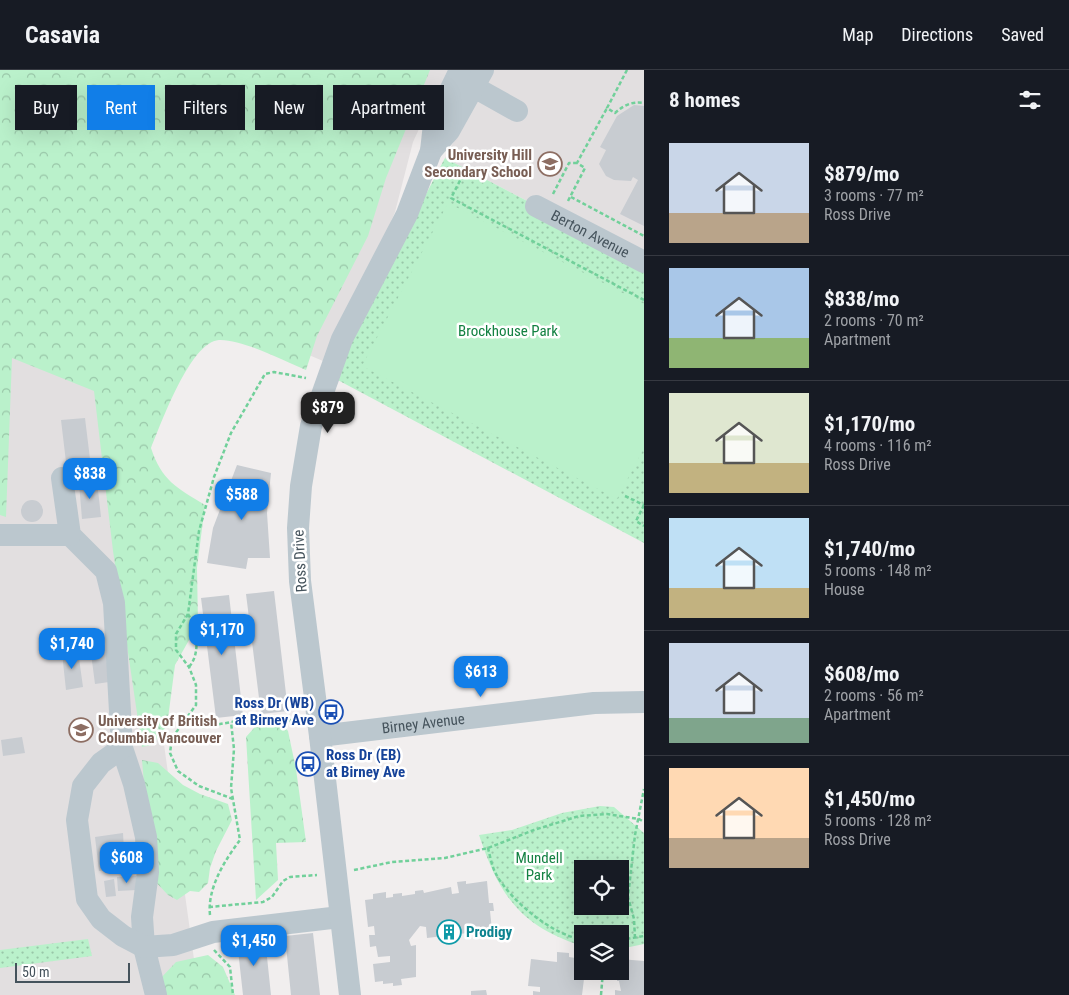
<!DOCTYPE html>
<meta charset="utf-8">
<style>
body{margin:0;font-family:"Roboto Condensed",sans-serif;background:#20242c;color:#f1f3f6;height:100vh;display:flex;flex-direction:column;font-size:19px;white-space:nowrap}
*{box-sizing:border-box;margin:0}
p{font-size:16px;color:#9ea1a6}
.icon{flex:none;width:28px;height:28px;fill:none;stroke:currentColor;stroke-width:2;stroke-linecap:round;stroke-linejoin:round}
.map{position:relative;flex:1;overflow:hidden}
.details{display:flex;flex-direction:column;background:#171b24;width:425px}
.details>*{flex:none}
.banner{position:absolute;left:15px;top:15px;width:475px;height:45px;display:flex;gap:10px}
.buttons{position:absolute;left:574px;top:790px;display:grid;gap:10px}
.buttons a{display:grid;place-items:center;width:55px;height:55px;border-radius:0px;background:#171b24;box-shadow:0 5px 20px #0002;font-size:25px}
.scale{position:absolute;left:15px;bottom:12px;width:115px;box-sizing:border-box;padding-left:5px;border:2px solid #45535c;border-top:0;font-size:14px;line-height:18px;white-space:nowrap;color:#45535c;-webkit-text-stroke:4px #fff;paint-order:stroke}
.price{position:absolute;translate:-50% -42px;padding:0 11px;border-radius:10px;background:#117ee8;color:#fff;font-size:16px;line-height:32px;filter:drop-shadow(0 1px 2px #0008)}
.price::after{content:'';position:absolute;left:50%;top:30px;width:15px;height:11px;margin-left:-8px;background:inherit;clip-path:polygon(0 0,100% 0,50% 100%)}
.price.current{background:#222;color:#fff}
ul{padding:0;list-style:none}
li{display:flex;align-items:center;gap:15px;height:125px;padding:0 25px}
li+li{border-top:1px solid #363941}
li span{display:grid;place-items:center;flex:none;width:140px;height:100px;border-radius:0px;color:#555}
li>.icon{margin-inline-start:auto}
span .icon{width:60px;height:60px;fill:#fffc;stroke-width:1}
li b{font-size:21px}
h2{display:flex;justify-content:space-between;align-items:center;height:60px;padding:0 25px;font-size:21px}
.pill{padding:0 18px;border-radius:0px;background:#171b24;box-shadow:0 5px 20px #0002;font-size:18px;line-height:45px}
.pill.current{background:#117ee8;color:#fff}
header{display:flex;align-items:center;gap:30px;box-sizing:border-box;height:70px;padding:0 25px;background:#171b24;border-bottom:1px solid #363941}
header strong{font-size:24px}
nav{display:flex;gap:28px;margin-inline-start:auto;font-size:18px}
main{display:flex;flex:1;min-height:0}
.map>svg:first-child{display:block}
.education{fill:#e2dfe0}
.green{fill:url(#green-dots);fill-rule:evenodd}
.forest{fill:url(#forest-crowns)}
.pitch{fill:#baf1cb}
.building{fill:#c8ccd1}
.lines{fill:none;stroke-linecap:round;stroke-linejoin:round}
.path{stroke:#71d09a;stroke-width:2.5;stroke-dasharray:4 2.5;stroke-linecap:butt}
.minor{stroke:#bbc7ce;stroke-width:22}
.labels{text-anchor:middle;stroke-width:5;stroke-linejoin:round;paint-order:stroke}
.education-label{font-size:15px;font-weight:bold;fill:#785e54;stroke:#fff;text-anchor:end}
.street-label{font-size:15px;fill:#45535c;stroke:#fff}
.park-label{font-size:15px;fill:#138142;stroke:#fff}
.transit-label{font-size:15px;font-weight:bold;fill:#164399;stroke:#fff;text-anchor:end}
.culture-label{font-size:15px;font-weight:bold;fill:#0d838f;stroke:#fff;text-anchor:start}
</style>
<header>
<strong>Casavia</strong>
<nav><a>Map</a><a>Directions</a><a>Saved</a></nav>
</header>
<main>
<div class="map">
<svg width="644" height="925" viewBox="0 0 644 925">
<defs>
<pattern id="green-dots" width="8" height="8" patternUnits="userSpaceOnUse" patternTransform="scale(1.25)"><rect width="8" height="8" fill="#baf1cb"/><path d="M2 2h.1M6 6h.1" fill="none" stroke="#99c6a8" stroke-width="1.8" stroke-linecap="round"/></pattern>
<pattern id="forest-crowns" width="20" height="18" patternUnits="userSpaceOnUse" patternTransform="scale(1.25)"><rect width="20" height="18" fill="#baf1cb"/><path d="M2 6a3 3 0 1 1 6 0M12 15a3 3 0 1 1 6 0" fill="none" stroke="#99c6a8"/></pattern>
</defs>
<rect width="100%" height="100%" fill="#f1eeee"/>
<path class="education" d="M0,0h450l-25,46 -12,26 -18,70 -10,23 -62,126 -133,-57 -65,161 74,530h-199z
M492,0h152v192l-199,-104z"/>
<path class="green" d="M445,88l199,104v281l-310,-165 20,-47z
M600,736l14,1 30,26v111l-24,5v-15h-38v12c-62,-20 -83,-51 -103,-111l33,-5 50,-17zM582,799h38v37h-38z
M88,869l4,17 -92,12v-18z"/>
<path class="forest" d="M0,0h430l-44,108 -18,58 -51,100 -11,34c-22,-9 -64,-31 -87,-30 -29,2 -58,84 -68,108 11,33 25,39 54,57l-8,63 1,56 -23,41 -8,61 -15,19 -10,2 -29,-196 -19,-160 -82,-33 -6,159 -6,-2z
M276,646l12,15 8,38 10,73 -30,1 2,37 -22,20 -10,-163 16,-18z
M142,690l16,3 25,22 17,9 28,10 4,16 -16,31 -6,17 -2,15 -9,9 -9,-1 -13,9 -9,-5 -16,-17z
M208,885l15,12 12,28h-74l-1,-16 16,-17z"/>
<path class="pitch" d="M448,133l196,101v144l-27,51 -255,-133z"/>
<path class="building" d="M634,35l10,1v120l-24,-12 18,-34 -5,-3 -2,4 -17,-1 -8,-4 -7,-12 7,-14 -6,-3 17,-31z
M85,348l5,41 -24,3 -5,-42z
M237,395l34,8 -4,40 3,45h-22l-2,11 -39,-6 6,-35z
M97,411l4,36 -19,2 -3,-36z
M21 441a11 11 0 1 1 22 0a11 11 0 1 1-22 0Z
M274,521l14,120 -27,3 -15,-120z
M229,525l14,120 -27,3 -15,-120z
M105,575l4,37 -14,2 -5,-38z
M78,581l5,36 -17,3 -4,-37z
M22,667l3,16 -22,3 -2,-16z
M123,763l2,34 -26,4 -4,-34z
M136,806l1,14 -19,1 -1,-14z
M114,809l2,17 -10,1 -2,-16z
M466,811v3l21,-3 2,22h4l1,8h-4l2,19 -65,8 -1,-11 -6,-1 -11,14 2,6 5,-1v32l-15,2 1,6 -9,1v-3l-10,1v-3l-8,1 -2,-18 17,-2v-6l-12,1 -2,-11 -6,1 -1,-12h6l-1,-9 -6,1 -3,-27 8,-1v-5l13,-2v6l7,-1v-3l9,-1v3l13,-2v-3l8,-1 1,3 27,-6 1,7 7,-1 -2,-11z
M313,863l7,62h-29l-6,-59z
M265,868l6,57h-28l-6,-54z
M557,882l12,1v4l13,2v12h3l-3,24h-49v-4l7,1v-5l-12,-1 3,-27 26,3z
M620,889l24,2v34h-29v-5l6,1 -2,-10h-2z
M486,920l1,5h-16v-4z"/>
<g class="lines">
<path class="path" d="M627,0l-20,38 8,5c9,-8 18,-12 29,-10
M466,99l-15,29 193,102
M553,124l16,-31h8
M571,127l73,39
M568,131l17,-33 -8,-5 30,-55
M625,426l19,9
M644,435l-8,16 8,5
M188,544c9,15 13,39 1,53
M188,650l15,7 46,-8 16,5 33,-5
M233,729l-34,-13 -21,-15 -8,-18 2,-15 24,-33v-20l-7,-18 -13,-17v-16l12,-20 11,-83 15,-54 17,-44 34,-59 9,-2 32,6
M488,778c2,8 4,19 8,26 14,26 57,62 86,65
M354,800l38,-8 53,-4 43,-10 46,-18 45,-14 28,-2 32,5 5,3
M209,837l54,-5 9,-5 11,-16 7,-4 27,-2
M210,845c-3,-27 15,-55 30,-75l-9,-52 3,-39 -3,-27
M635,868l-1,-19 -6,-22 7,-62 9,-46
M620,870l24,-4
M214,880l16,17 3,28
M601,925l2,-24"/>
<g class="minor">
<path d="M474,17l43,24"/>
<path d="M431,81l18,-20 34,-61"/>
<path id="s1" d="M536,136l108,56"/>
<path d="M62,408l8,57 36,36 8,32 8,145 12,36 12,53 2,35 -6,45 2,30 12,48"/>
<path d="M0,465h70"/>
<path id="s2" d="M320,666l274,-33 50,-1"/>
<path d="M122,678l-21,15 -18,23 -6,34 10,79 14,20 22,17 21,11 29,-2 40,-13 127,-15"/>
<path d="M350,925l-30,-259 -20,-155 -2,-53 3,-42 10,-60 31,-87 65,-125 24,-63 3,-27 26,-54"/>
</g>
</g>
<defs>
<g id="school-ring" transform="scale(1.25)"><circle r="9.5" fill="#fff" stroke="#8d6e63" stroke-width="1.5"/><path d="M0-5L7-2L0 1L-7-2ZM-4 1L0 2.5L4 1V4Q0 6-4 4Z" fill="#8d6e63"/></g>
<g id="bus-ring" transform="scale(1.25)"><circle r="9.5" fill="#fff" stroke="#1a4fb4" stroke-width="1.5"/><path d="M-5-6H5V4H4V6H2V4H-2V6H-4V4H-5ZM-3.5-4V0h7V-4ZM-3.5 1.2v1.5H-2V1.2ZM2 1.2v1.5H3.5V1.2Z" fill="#1a4fb4"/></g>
<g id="university-ring" transform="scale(1.25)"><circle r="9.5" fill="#fff" stroke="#8d6e63" stroke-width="1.5"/><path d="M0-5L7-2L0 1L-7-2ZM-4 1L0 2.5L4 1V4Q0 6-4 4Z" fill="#8d6e63"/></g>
<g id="building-ring" transform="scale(1.25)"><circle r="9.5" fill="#fff" stroke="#0f9aa8" stroke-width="1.5"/><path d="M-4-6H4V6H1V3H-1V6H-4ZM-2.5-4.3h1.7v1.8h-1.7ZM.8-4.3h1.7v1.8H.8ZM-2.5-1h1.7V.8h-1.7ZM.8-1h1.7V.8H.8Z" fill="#0f9aa8"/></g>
</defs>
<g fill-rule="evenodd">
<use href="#school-ring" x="550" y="94"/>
<use href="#bus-ring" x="331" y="642"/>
<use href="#university-ring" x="81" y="660"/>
<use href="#bus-ring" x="308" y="694"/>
<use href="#building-ring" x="449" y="862"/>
</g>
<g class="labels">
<g class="education-label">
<text x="532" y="90">University Hill<tspan x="532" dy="17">Secondary School</tspan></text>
<text x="98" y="656" text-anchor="start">University of British<tspan x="98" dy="17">Columbia Vancouver</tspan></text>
</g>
<g class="street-label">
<text dy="5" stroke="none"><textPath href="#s1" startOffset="61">Berton Avenue</textPath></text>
<text transform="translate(300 491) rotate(-93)" y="5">Ross Drive</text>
<text dy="5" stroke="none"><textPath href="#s2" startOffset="104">Birney Avenue</textPath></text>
</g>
<g class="park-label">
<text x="508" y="266">Brockhouse Park</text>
<text x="539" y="793">Mundell<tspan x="539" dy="17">Park</tspan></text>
</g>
<g class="transit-label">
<text x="314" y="638">Ross Dr (WB)<tspan x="314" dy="17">at Birney Ave</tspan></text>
<text x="326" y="690" text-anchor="start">Ross Dr (EB)<tspan x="326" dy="17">at Birney Ave</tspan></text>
</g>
<g class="culture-label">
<text x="466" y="867">Prodigy</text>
</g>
</g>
</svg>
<div class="buttons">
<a><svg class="icon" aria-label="locate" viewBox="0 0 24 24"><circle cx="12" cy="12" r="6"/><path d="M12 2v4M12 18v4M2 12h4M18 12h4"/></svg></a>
<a><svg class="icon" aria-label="layers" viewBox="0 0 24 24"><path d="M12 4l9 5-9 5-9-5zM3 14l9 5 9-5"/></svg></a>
</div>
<div class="scale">50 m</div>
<b class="price current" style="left:328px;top:364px">$879</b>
<b class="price" style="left:90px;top:430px">$838</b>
<b class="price" style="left:242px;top:451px">$588</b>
<b class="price" style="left:222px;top:586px">$1,170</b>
<b class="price" style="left:72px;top:600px">$1,740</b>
<b class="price" style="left:481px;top:628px">$613</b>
<b class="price" style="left:127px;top:814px">$608</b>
<b class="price" style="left:254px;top:897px">$1,450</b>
<div class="banner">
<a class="pill">Buy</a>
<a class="pill current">Rent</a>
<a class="pill">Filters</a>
<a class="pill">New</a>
<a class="pill">Apartment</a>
</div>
</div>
<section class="details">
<h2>8 homes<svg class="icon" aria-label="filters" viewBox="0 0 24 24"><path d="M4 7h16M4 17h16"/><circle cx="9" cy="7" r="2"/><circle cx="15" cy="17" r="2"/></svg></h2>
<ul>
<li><span style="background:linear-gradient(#c9d6e8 70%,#b9a48a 0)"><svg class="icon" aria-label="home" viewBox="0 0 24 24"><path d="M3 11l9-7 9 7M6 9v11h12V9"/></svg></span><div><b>$879/mo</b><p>3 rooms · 77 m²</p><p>Ross Drive</p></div></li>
<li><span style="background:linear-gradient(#a9c7e8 70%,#8fb573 0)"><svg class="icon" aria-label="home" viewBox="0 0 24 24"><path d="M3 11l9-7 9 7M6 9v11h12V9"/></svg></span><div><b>$838/mo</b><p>2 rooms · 70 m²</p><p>Apartment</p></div></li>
<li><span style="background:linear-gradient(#dfe7d0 70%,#c2b280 0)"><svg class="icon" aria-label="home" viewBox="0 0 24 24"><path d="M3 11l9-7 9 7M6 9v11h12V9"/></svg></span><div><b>$1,170/mo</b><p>4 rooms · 116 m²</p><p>Ross Drive</p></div></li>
<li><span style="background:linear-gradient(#bfe0f5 70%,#c2b280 0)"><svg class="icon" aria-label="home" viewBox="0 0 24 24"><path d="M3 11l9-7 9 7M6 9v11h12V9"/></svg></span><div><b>$1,740/mo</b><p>5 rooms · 148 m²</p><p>House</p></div></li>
<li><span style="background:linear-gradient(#c9d6e8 75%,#7fa58c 0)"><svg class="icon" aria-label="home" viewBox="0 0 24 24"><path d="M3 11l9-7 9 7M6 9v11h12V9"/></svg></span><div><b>$608/mo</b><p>2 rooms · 56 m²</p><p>Apartment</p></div></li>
<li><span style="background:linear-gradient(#ffd9b3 70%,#b9a48a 0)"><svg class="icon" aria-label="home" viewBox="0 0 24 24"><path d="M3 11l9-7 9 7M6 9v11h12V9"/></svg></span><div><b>$1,450/mo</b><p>5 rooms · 128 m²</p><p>Ross Drive</p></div></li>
</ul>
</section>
</main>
